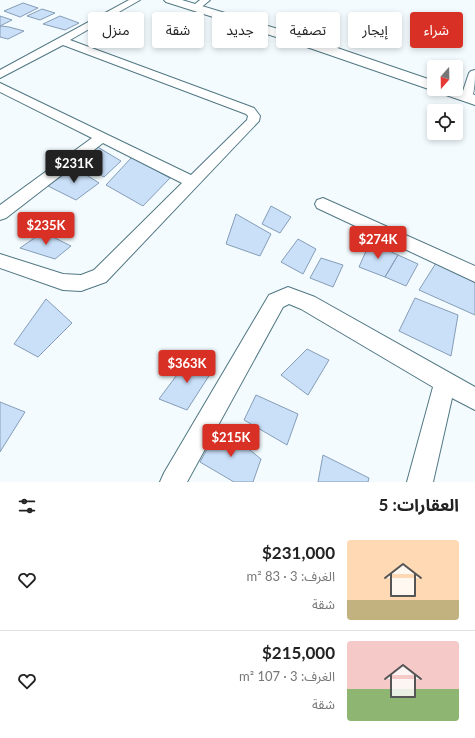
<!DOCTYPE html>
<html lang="ar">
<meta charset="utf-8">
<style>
body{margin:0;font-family:Lato,"Noto Sans Arabic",sans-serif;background:#f6f6f6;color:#222;direction:rtl;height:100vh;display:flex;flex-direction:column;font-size:15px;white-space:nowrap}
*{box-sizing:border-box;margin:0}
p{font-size:13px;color:#767676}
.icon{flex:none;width:22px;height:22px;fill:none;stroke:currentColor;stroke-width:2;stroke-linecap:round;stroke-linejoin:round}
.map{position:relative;height:482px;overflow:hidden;direction:ltr}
.drawer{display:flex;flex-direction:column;background:#fff;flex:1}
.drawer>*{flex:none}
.guide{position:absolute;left:12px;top:12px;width:451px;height:36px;direction:rtl;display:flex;gap:8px}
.needle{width:26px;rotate:200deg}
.fabs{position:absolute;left:427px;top:60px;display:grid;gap:8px}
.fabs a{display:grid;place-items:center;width:36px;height:36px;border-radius:4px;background:#fff;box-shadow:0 2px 6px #0003;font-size:20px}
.price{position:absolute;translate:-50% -34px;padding:0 9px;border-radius:4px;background:#d93025;color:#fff;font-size:13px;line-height:26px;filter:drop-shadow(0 1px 2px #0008)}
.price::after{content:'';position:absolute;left:50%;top:24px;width:12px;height:9px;margin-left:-6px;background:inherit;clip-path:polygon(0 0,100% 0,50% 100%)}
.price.selected{background:#222;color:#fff}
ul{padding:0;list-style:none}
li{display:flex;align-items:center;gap:12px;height:100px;padding:0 16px}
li+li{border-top:1px solid #e0e0e0}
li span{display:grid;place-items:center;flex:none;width:112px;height:80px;border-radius:4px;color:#555}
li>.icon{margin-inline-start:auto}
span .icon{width:48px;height:48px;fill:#fffc;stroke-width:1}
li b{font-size:17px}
h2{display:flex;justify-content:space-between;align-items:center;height:48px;padding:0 16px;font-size:17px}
.chip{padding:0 14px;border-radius:4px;background:#fff;box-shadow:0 2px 6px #0003;font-size:14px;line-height:36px}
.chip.selected{background:#d93025;color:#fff}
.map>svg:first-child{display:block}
.building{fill:#cae0f9;stroke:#859db7}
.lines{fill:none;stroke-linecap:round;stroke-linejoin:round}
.street-casing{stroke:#517783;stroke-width:2}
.secondary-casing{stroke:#517783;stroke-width:2}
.street{fill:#fff;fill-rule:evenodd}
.secondary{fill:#fff;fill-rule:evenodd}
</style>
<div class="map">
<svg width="475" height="482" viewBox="0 0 475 482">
<rect width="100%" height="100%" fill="#f3fbfe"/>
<path class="building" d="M23,3l15,5 -18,9 -16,-6z
M42,9l13,4 -15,7 -13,-4z
M0,16l12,4 -12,6z
M60,16l19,7 -14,7 -22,-6z
M2,26l7,1 15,4 -16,8 -8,-2v-10z
M96,146l25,15 -17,16 -28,-15z
M132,157l38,21 -27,28 -37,-21z
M74,167l25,16 -23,17 -28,-14z
M271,206l20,11 -11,16 -18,-9z
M236,214l35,20 -11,22 -34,-12z
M43,232l28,14 -16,13 -35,-11z
M298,239l18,10 -13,25 -22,-12z
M370,242l28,13 -13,22 -26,-10z
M398,255l20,9 -12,22 -21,-9z
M321,258l22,7 -10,22 -23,-9z
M436,263l39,17v35l-56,-25z
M415,298l43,17 -7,41 -52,-25z
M46,299l26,24 -34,34 -24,-13z
M307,349l22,11 -21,35 -27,-20z
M191,356l21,15 -25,39 -28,-11z
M256,395l42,19 -11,31 -43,-25z
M0,402l25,10 -25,40z
M220,426l41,33 -8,23h-19l-34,-20z
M323,455l46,23 -1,4h-50z"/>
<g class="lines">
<g class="street-casing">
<path id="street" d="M129,0h11l-70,40 184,68 6,8 -1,5 -153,161 -25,9 -18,-1 -63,-22v-14l63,20 18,1 13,-5 88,-87 -79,-40 -97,75 -6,2v-15l92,-67 -92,-46v-9l191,92 56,-55 1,-4 -2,-2 -183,-69 -63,33v-8z
M200,0h10l-12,10h-6l-2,-2z
M475,70c0,10 0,21 -4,30h-8l-2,-3 8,-24 2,-2z
M323,198l152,68v16l-158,-74 -2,-4 2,-4z
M288,287l27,10 160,90v23l-23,-12 -19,84h-26l26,-95 -132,-78 -12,-5 -6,3 -96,175h-27l4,-9 105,-178z"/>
</g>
<g class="secondary-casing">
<path id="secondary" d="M164,0h18l126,38 126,43v8l22,-1 19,7v10l-177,-61 -132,-42z"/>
</g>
<use href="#street" class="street"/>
<use href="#secondary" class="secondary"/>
</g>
</svg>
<div class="fabs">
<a><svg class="needle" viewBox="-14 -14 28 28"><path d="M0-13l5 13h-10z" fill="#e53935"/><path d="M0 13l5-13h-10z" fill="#767676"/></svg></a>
<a><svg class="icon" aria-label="locate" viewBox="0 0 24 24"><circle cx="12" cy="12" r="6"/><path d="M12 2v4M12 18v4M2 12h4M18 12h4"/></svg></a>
</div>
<b class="price selected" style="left:74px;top:184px">$231K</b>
<b class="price" style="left:46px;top:246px">$235K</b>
<b class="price" style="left:378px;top:260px">$274K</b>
<b class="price" style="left:187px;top:384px">$363K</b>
<b class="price" style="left:231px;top:458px">$215K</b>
<div class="guide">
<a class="chip selected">شراء</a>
<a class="chip">إيجار</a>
<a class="chip">تصفية</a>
<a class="chip">جديد</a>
<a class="chip">شقة</a>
<a class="chip">منزل</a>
</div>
</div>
<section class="drawer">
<h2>العقارات: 5<svg class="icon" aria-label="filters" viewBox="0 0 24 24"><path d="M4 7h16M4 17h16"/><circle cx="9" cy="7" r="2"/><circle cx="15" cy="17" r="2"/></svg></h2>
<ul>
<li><span style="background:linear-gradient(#ffd9b3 75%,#c2b280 0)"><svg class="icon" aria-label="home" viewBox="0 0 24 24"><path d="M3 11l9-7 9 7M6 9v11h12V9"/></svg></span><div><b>$231,000</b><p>الغرف: 3 · 83 m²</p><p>شقة</p></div><svg class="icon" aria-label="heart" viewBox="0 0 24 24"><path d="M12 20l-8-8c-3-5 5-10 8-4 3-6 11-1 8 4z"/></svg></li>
<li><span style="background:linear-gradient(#f6c9c9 60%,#8fb573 0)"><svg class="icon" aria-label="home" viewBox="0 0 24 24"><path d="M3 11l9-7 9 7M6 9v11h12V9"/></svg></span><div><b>$215,000</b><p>الغرف: 3 · 107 m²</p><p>شقة</p></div><svg class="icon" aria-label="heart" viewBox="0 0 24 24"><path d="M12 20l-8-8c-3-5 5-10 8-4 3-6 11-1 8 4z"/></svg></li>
</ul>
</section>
